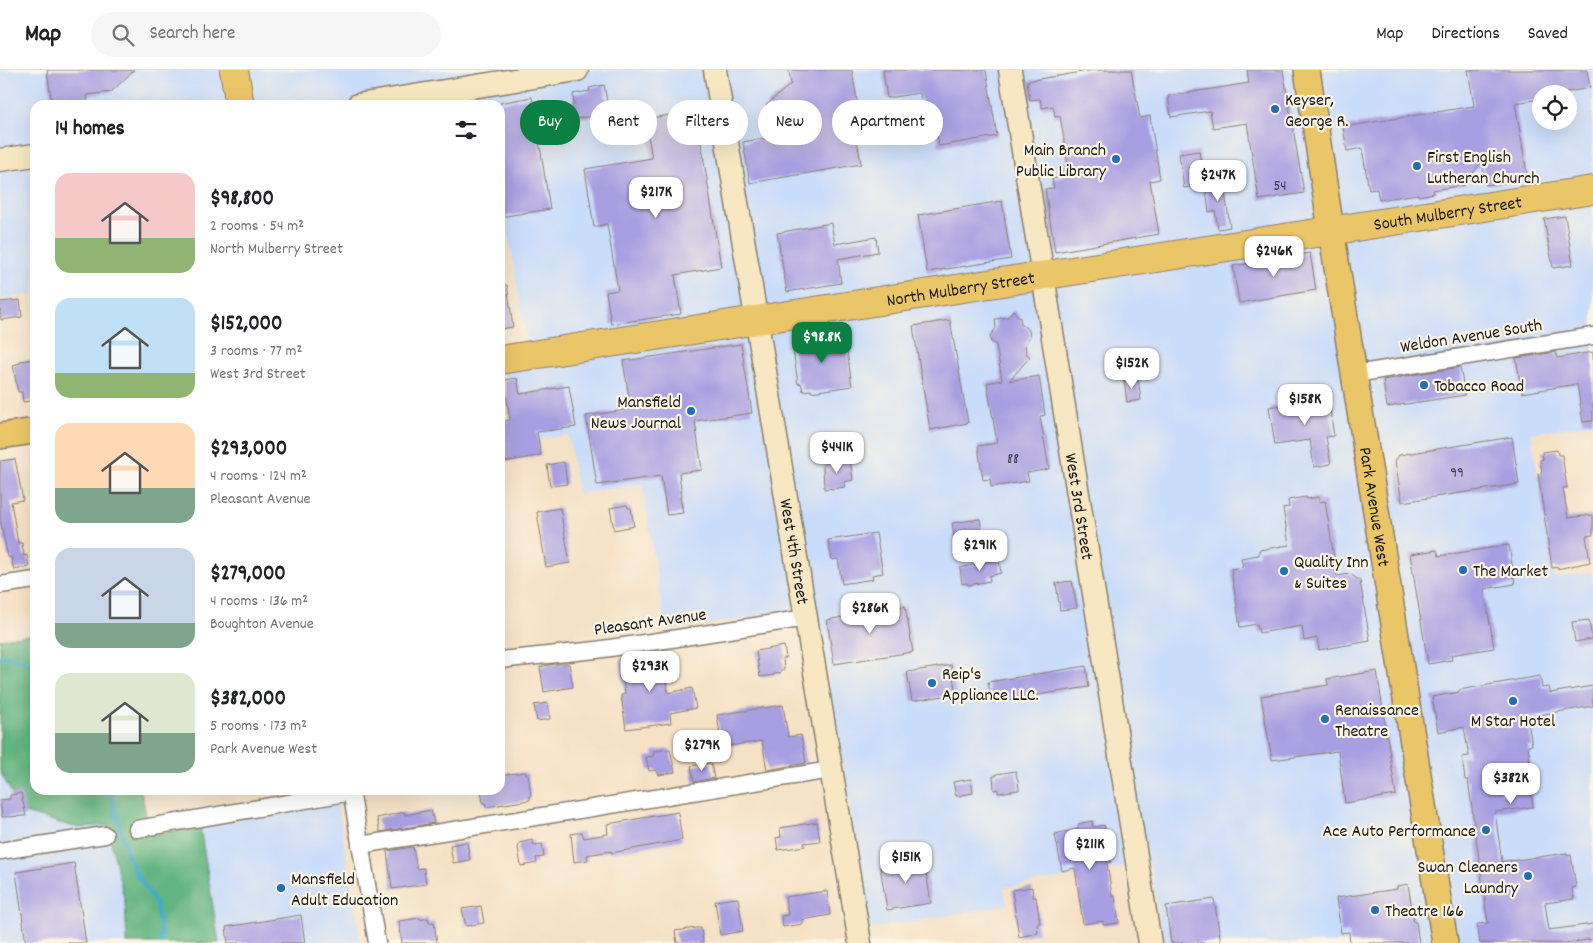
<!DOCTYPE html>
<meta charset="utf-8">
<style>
body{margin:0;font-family:Dekko,sans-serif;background:#f6f6f6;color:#202124;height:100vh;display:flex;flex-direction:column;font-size:19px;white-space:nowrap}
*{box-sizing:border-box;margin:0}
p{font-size:16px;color:#757577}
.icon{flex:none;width:28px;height:28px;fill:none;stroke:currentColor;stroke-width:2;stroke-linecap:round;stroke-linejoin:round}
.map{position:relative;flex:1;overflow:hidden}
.drawer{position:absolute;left:30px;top:30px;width:475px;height:695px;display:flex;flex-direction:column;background:#fff;border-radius:15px;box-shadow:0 5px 20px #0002}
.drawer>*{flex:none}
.guide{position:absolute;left:520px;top:30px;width:475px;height:45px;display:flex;gap:10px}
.fabs{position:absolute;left:1532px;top:15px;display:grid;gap:10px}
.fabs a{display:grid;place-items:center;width:45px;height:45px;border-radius:50%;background:#fff;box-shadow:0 5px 20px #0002;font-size:25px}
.price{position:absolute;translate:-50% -42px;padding:0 11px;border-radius:10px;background:#fff;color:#222;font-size:16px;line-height:32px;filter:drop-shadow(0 1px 2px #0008)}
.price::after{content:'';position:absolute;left:50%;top:30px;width:15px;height:11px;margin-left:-8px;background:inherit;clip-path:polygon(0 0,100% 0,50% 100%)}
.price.on{background:#0b8043;color:#fff}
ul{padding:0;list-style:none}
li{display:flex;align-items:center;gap:15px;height:125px;padding:0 25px}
li span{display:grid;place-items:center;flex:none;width:140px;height:100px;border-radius:15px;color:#555}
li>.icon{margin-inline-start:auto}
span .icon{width:60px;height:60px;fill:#fffc;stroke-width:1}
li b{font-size:21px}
h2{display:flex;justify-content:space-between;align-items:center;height:60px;padding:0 25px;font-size:21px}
.chip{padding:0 18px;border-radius:22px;background:#fff;box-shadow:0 5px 20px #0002;font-size:18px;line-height:45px}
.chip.on{background:#0b8043;color:#fff}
header{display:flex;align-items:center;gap:30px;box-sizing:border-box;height:70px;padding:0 25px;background:#fff;border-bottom:1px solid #e0e0e0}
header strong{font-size:24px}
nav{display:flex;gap:28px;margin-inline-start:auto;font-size:18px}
.search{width:350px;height:45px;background:#f6f6f6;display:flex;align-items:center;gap:12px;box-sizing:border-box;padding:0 18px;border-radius:28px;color:#757577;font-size:19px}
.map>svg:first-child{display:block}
.built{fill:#c9dcf9;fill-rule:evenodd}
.forest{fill:#62b480;stroke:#3f684e}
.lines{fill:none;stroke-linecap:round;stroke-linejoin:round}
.stream{stroke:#45abc4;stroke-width:4.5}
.building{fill:#a89fe2}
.street-casing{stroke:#887e70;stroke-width:19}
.secondary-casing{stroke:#887e70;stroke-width:25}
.primary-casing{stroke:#887e70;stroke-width:28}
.highway-casing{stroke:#887e70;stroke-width:30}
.street{stroke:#fff;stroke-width:16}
.secondary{stroke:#f7e8c3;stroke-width:22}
.primary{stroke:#ebc669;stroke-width:25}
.highway{stroke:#ebc669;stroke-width:28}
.poi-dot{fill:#1f6fb2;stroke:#fcf5e5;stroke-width:2}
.labels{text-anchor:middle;stroke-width:4.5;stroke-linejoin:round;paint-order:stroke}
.number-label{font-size:15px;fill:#3f3d4e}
.poi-label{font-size:18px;fill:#1c1c1c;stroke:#fcf5e5;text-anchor:start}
.street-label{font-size:18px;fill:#1c1c1c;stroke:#fcf5e5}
</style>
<header>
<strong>Map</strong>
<div class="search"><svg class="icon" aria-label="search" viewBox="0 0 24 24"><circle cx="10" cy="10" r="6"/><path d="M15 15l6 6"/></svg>Search here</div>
<nav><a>Map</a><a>Directions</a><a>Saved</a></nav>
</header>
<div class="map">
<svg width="1593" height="873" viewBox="0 0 1593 873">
<rect width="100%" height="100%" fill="#fcf5e5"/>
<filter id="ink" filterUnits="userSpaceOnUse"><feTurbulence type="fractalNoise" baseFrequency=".02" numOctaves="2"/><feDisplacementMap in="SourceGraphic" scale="10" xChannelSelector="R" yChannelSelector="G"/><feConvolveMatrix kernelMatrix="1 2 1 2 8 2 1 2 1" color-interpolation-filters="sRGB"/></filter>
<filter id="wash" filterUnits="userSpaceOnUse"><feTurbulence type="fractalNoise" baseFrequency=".0096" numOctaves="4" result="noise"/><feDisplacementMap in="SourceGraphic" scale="20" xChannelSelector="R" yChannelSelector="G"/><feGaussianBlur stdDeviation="1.12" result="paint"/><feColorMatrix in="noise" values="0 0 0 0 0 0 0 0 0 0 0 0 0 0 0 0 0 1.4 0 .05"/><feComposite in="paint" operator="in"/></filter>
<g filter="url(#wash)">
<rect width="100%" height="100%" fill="#f5e1c5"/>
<path class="built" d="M0,0h1593v354l-62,9 23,145 39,-6v70l-2,1 2,10v290h-430l-13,-80 -146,25 3,17 -137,24 -53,-320 -151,21 -24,-146 -64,10 -10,-59 -55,7 -11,-85 27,-3 -23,-132 -6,1v-118h-465v189l-35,5zM1541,24h28v27h-28z
M0,701l21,42 57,15 29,-3 18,78 2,40h-127z
M337,731l24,142h-142l-19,-116z"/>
<path class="forest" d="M35,564v156h106l9,44 50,-7 19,116h-92l-2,-40 -18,-78 -29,3 -57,-16 -21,-41v-132z"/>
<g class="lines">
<path class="stream" d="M0,587h6l29,7
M110,720l17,63 9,20 20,31 5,29 -1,10"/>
</g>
<g id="blocks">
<path class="building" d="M47,0h87l-23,22 -24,3 1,10h-36z
M789,0h63l10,62 -6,1 5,31 -111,19 -7,-41 33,-6 -8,-10 10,-8 -12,-13 25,-21z
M883,0h103l11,66 -58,10 -4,-27 -10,1 -5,-27 -33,5z
M1094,0h37l9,48 10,-2 10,63 -10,2 9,53 -104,18 -10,-63 9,-1 -2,-9 10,-2 -2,-10 8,-2 -8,-49 -5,1 -2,-11 -11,2 -2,-9 -10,1 -3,-19z
M1247,0h36l21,123 -45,7 -12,-77 -34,5 -3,-17 -39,6 -3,-21 81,-13z
M1468,0h119l3,18 -34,6h-15v5l-26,4 13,76 -42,6 -4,-24 -18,24 -31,5 1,3 -16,3v-2l-39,6 -2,-11 -8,1 -7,-42 -15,3 -4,-24 131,-21z
M604,15l7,39 -16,2 -1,-10 -20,3 -2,-14h2l-1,-11 17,-3 -1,-3z
M532,27l18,112 -50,8v-114z
M696,41l25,156 -46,8 6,39 -70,10 -5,-32 12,-2 -11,-66 -13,3 -9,-58 67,-11 -7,-39z
M1199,81l5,34 -20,3 -5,-34z
M1223,109l7,48 -12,2 -3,-18 -6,1 -4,-31z
M1002,131l9,58 -84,13 -9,-57z
M1565,146l8,49 -20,3 -9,-49z
M831,153l4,21 41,-7 2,15 -40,7 3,24 -54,9 -10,-59z
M1310,183l6,37 -77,13 -6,-37z
M500,215h7l6,42 -13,2z
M20,230l2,17 -21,3 -1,-18z
M1013,240l7,8 1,6 8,6 1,6 -5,8 1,9 4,4 -21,24 30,-5 6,39 -5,1 9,53 -22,4 2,8 -38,6 -1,-8 -7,1 -5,-34 19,-3 -10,-60 15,-3 -6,-35 -5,-3 -1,-6 6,-8 -1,-9 13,-2z
M950,250l18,103 -38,7 -17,-104z
M834,266v2l7,-1 2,8 3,-1 6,42 -41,6v-2l-8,1 -2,-8 -3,1 -6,-42z
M741,274l11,69 -57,8 7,49 -23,3 3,23 -2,1 3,16 -16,2 -6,-39 -64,9 -11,-69 45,-7 -8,-48z
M1556,282l1,6 36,-6v69l-10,1 -6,-38 -55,9 -6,-35z
M34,289l1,8v33l-12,2 -1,-10h-4l-5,-27 7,-2v-2z
M1460,297l5,28 -78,12 -4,-27z
M517,308l3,16 49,-8 7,41 -39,5 4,23 -41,8v-42l10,-1 -6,-40z
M1138,308l3,22 -14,2 -3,-22z
M1328,327l6,39 -8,1 5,27 -17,3 -4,-27 -35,5 -6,-38z
M1512,367l7,47 -117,18 -7,-41 4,-6z
M1557,380l1,5h4l5,33h-4l5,30 25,-3v20l-7,1 4,26 -33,7v-2l-5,1 -14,-94 4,-1 -2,-13 3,-1 -1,-7z
M15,389l8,41 -12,2 7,41h4l2,13 3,-1 2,12 -15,3 -3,-13h-3l-8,-37v-59z
M850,389l3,21 -9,2 1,5 -14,2v-1l-7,1 -1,-23 2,-1v-2z
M564,392l3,22 -17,2 -3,-21z
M1306,427l1,2 12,-2v5l6,-1 12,75 13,-2 10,7 10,60 -51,9 -2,-12 -13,3 -2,-15 -43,7 -2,-9 -17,3 -9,-58 12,-2 -2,-9 18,-3v-5l30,-5 -6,-37 6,-1 -1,-7z
M627,435l1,3h3l3,18 -20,4 -4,-22z
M560,438l10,55 -24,4 -9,-55z
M980,449l3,19 -23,4v-2l-5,1 -3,-18z
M876,463l7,40 -11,2 1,4 -31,5 -4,-25 -6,1 -4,-20z
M1509,475l6,39 -31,5 10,59 -43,7 1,5 -24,4 -18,-110 27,-4 2,6z
M999,489l2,14 -12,3 1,5 -22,4 -1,-2 -5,1 -2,-16z
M1072,511l5,27 -17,2 -4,-27z
M905,536l8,46 -79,12 -7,-44z
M1589,550l3,19 -17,3 -3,-20z
M784,576l2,12h-3l1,12h-3v3l-7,1v1l-14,2 -4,-26z
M661,583l7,40 24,-5 4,20 -26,5 1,10 -45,6 -5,-34 4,-1 -5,-35z
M554,594h15l4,23 -29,5 -4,-25z
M951,595l5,29 -44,7 -5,-29z
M1086,596l3,21 -97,15 -4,-20z
M1377,601l19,124 -51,8 -7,-52 -66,9 -11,-64 67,-11 -1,-6z
M1540,606l2,12 7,-1 1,6 43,-7v20l-66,11 5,28 -4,1 3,22 -33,5 3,21 30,-4 2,17 -38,5 7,50 65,-9v2h4l5,32 -4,1 2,11 -29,4 4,27 44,-6v15l-26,4h-87l-3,-19 11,-1 -20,-143h-3l-3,-23 7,-1 -5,-29 -26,5 -6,-35 27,-5v-2z
M548,633l2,16 -13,2 -3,-16z
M783,635l5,32 13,-2 5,28 -39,7 -5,-29 -40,6 -5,-32z
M670,679l5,23 -16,3 -3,-5 -7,1 -3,-14 8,-1 -1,-5z
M711,693l3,15 -20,4 -3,-16z
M1016,701l1,8h1l1,11 -21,3v-4l-4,1 -1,-14h3v-2z
M525,702l1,2h2l3,22h-1v4l-44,7 -1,-4h-2l-2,-13h19v-15z
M971,709l2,14 -17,3 -3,-14z
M21,723l5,23 -24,1 -2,-17 10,-1v-4z
M431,740l3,13 -54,9 -3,-14 27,-6 1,3z
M678,742l4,28 -71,13v-2l-24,4 1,5 -14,2 -3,-28 11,-2 2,6 24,-4 -1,-10z
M1092,751l1,6 11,-2 7,37 -4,1 5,33h3l4,27 -16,2v-4l-20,3 -8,-56 -13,3 -7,-37 23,-5v-5z
M817,752l3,19 -16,2 1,3 -27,4 -2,-12 5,-1 -1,-9z
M532,770l2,5 8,-1 2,13 -8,1 1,5 -16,3 -3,-19 1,-1v-3z
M467,772l3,18 -17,3 -3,-18z
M413,777l4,22 7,-1 2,16 -34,5 -5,-38z
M924,789l7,44 -44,7 -7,-44z
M74,793l12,80h-60l-10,-71z
M1408,814l6,38h2l3,21h-69l-1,-11 -8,1 -5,-35 61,-9v-3z
M1032,817l1,10h3l4,26h-3l1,10 -19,4 -7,-47z
M827,821l3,24 -28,5 1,4 -20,3 -2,-11 7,-1 -3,-18z
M738,828l5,33 -23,4 -5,-34z
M1214,829l7,44h-50l-5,-37z
M481,836l3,17 -18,3 -4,-17z
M301,845l4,28h-77l-2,-16z
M420,848l1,2 7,-2 1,5 5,-1 3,21h-35l-3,-22z
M696,858h5l2,15h-26l-2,-12z"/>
</g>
</g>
<g filter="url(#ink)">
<use href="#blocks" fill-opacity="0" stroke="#887e70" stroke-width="1"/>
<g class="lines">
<g class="street-casing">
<path id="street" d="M1355,304l238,-38
M0,515l35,-5
M500,590l96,-10 69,-10 141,-22
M351,720l26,153
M137,759l215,-37
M360,775l471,-75
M0,781l105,-16"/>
</g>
<g class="secondary-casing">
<g id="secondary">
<path id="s1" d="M715,0l145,873"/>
<path id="s2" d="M1010,0l140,873"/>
<path d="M358,35l219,-35"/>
<path d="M0,90l35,-5"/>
</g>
</g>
<g class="primary-casing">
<g id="primary">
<path id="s3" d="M1307,0l24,160 114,713"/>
<path d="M0,366l35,-5"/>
</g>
</g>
<g class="highway-casing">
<g id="highway">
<path d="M234,0l6,35"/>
<path id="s4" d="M500,290l1093,-170"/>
</g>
</g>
<use href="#street" class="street"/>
<use href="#secondary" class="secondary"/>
<use href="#primary" class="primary"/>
<use href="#highway" class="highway"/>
</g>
</g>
<g class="poi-dot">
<circle cx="1275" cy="39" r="5"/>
<circle cx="1116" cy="89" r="5"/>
<circle cx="1417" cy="96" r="5"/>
<circle cx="1424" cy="315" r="5"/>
<circle cx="691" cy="341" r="5"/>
<circle cx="1463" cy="500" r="5"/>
<circle cx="1284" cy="501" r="5"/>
<circle cx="932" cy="613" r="5"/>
<circle cx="1513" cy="631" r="5"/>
<circle cx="1325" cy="649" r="5"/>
<circle cx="1486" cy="760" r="5"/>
<circle cx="1528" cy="806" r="5"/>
<circle cx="281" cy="818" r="5"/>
<circle cx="1375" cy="840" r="5"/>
</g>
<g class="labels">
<g class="number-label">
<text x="1280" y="120">54</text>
<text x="1013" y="393">88</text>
<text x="1457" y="407">99</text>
</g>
<g class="poi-label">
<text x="1285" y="35">Keyser,<tspan x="1285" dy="21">George R.</tspan></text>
<text x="1106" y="85" text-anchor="end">Main Branch<tspan x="1106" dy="21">Public Library</tspan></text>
<text x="1427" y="92">First English<tspan x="1427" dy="21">Lutheran Church</tspan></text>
<text x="1434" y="321">Tobacco Road</text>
<text x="681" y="337" text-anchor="end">Mansfield<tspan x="681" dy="21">News Journal</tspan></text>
<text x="1294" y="497">Quality Inn<tspan x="1294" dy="21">&amp; Suites</tspan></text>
<text x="1473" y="506">The Market</text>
<text x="942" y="609">Reip's<tspan x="942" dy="21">Appliance LLC.</tspan></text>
<text x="1335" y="645">Renaissance<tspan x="1335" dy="21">Theatre</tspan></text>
<text x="1513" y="656" text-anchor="middle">M Star Hotel</text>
<text x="1476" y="766" text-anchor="end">Ace Auto Performance</text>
<text x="1518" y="802" text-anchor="end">Swan Cleaners<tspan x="1518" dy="21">Laundry</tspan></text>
<text x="291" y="814">Mansfield<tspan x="291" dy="21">Adult Education</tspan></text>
<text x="1385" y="846">Theatre 166</text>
</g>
<g class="street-label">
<text dy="6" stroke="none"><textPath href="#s4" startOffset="959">South Mulberry Street</textPath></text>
<text dy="6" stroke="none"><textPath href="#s4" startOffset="466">North Mulberry Street</textPath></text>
<text transform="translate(1471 265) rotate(-9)" y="6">Weldon Avenue South</text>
<text dy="6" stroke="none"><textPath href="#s2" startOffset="442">West 3rd Street</textPath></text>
<text dy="6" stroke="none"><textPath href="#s3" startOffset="442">Park Avenue West</textPath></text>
<text dy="6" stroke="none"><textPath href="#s1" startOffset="488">West 4th Street</textPath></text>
<text transform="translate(650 551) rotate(-8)" y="6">Pleasant Avenue</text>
</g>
</g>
</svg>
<div class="fabs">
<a><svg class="icon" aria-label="locate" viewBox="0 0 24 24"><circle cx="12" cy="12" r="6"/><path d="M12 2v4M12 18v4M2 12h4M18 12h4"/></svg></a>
</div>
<b class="price" style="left:1218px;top:132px">$247K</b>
<b class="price" style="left:656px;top:149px">$217K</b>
<b class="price" style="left:1274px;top:208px">$246K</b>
<b class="price on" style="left:822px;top:294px">$98.8K</b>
<b class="price" style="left:1132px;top:320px">$152K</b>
<b class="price" style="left:1305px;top:356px">$158K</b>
<b class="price" style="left:837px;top:404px">$441K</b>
<b class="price" style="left:980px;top:502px">$291K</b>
<b class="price" style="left:870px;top:565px">$286K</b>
<b class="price" style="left:650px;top:623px">$293K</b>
<b class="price" style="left:702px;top:702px">$279K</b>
<b class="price" style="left:1511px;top:735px">$382K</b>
<b class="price" style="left:1090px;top:801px">$211K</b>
<b class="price" style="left:906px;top:814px">$151K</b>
<div class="guide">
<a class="chip on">Buy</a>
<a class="chip">Rent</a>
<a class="chip">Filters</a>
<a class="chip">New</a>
<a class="chip">Apartment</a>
</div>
<section class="drawer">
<h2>14 homes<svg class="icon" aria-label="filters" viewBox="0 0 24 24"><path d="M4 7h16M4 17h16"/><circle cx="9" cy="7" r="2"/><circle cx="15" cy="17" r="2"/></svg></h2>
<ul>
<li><span style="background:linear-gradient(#f6c9c9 65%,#8fb573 0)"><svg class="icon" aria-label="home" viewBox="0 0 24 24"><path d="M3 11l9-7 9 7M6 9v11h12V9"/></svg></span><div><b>$98,800</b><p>2 rooms · 54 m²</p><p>North Mulberry Street</p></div></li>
<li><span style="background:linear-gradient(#bfe0f5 75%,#8fb573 0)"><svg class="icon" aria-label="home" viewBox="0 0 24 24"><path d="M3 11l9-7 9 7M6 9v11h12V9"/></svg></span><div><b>$152,000</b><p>3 rooms · 77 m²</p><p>West 3rd Street</p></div></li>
<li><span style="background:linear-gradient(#ffd9b3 65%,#7fa58c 0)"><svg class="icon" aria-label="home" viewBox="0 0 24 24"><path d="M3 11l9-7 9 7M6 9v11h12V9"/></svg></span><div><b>$293,000</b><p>4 rooms · 124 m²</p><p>Pleasant Avenue</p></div></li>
<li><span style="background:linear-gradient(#c9d6e8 75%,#7fa58c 0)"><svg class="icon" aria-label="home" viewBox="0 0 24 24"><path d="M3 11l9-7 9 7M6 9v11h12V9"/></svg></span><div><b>$279,000</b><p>4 rooms · 136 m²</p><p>Boughton Avenue</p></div></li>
<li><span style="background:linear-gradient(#dfe7d0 60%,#7fa58c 0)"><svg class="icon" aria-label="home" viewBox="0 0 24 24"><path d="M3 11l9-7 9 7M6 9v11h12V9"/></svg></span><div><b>$382,000</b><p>5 rooms · 173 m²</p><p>Park Avenue West</p></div></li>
</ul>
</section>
</div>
